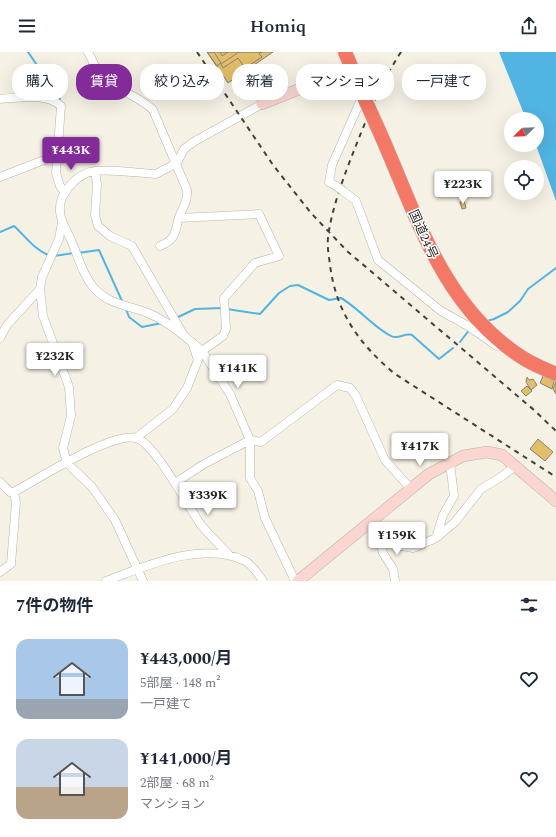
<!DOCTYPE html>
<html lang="ja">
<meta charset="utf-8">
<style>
body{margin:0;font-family:Spectral,"Noto Sans JP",serif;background:#f2f2f3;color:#1f2937;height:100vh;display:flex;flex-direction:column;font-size:15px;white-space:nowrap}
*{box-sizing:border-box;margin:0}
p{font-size:13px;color:#747a83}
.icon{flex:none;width:22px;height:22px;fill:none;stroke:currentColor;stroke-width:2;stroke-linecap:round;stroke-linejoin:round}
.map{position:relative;height:529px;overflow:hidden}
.panel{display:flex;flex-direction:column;background:#fff;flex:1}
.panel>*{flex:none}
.guide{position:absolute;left:12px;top:12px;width:532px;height:36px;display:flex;gap:8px}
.needle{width:26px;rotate:247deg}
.buttons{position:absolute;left:504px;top:60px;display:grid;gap:8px}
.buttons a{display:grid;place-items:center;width:40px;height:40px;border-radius:50%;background:#fff;box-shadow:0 4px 16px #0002;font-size:20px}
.price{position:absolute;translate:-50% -34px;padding:0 9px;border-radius:4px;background:#fff;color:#222;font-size:13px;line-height:26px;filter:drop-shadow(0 1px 2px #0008)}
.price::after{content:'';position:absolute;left:50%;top:24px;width:12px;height:9px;margin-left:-6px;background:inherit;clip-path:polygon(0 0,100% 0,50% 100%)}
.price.selected{background:#832c99;color:#fff}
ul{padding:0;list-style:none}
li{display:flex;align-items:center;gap:12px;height:100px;padding:0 16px}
li span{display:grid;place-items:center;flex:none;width:112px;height:80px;border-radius:12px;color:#555}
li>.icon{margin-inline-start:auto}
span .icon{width:48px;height:48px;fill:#fffc;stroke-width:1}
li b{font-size:17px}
h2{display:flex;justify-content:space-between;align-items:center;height:48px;padding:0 16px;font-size:17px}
.chip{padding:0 14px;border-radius:16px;background:#fff;box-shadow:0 4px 16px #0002;font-size:14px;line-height:36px}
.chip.selected{background:#832c99;color:#fff}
header{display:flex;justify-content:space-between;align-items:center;height:52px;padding:0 16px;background:#fff;font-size:18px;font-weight:600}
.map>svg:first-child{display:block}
.water{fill:#51b4e2}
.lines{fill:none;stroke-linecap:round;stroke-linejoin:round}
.stream{stroke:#51b4e2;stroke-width:2}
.building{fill:#e3be68;stroke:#878378}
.street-casing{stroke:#b9b4a9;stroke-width:9}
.secondary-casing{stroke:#b9b4a9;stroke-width:12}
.highway-casing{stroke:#d1d1d0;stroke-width:15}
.street{stroke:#fff;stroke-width:8}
.secondary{stroke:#fbd6d1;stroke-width:11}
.highway{stroke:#f37866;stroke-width:14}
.rail{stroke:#44413d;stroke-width:2;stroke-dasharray:5 5;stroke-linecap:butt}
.street-bridge-casing{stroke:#b9b4a9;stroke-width:9;stroke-linecap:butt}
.highway-bridge-casing{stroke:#d1d1d0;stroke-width:15;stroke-linecap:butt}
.street-bridge{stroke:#fff;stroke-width:8}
.highway-bridge{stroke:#f37866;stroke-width:14}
.labels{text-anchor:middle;stroke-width:3;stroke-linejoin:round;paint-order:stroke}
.street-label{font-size:13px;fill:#2e2c28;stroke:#fff}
</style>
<header><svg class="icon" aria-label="menu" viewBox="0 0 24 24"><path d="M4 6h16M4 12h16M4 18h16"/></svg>Homiq<svg class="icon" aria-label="share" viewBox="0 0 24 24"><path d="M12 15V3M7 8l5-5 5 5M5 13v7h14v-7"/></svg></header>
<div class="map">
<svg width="556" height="529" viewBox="0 0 556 529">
<rect width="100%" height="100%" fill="#f6f1e5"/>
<path class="water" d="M499,0h57v149l-20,-56h1v-26h-11z"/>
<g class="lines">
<path class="stream" d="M28,0l32,47
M0,180l14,-6c12,11 20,23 34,29
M78,201l21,-3 23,51
M54,204l20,-3
M126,257l3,8 13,10 20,-4
M227,257l33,5 19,-21 11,-7 8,-1 31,15 12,-2c15,8 40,36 53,39 7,1 11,-4 18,-2l27,24 14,-11
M176,266l19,-9 28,-1
M487,269l7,-2 14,-7 12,-11 8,-12 28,-21
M460,290l10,-13"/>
</g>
<path class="building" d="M207,0h66l-45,31z
M207,0h7l7,11 -4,3z
M220,0h8l-6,4z
M239,0h23l-3,2 3,3 -17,11 -7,-10 -15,10 -2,-4z
M464,148l2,8 -4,1 -2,-7z
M543,324l11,5 -2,8 -12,-6z
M527,325l2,3 4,-1 4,6 -6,5 -5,-8z
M556,329v13l-3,-5z
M527,334l5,5 -6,5 -5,-5z
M538,387l15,13 -8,9 -15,-12z"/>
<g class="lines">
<g class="street-casing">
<path id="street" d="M88,0c4,7 7,15 11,22 10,13 41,22 54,36l34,80c1,11 -4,17 -8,27 -4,14 -2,22 -19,29
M0,47c19,-1 47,-7 61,7l-5,67 4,13 5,7
M95,119l2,13 -2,31 3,11 12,10 22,10 51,88
M0,125l57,-22
M336,134l-7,-4 3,-17 31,-70
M343,139l13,10 22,59 63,51 27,15 29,20
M179,166l80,-4 20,42 -24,7 -31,35 2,31 -3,7 -21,15c-15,-13 -33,-29 -52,-37 -18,-8 -41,-9 -55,-25 -12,-13 -17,-33 -24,-49 -4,-10 -10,-17 -11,-28 -2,-18 17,-39 35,-41 14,-2 44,2 61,3l21,-11 7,-14 11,-8 67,-37
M62,170l-3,17 -17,38 -2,12 3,27 26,71 2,29 -8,32 4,15 25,24 23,33 28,61
M0,286l7,-13 33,-36
M202,299l28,43 20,46v38l8,13 7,27 30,63
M136,386l37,-29 14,-21 11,-28 -6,-18
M0,430l10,10h4c24,-13 97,-60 122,-54 18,4 53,70 65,87 9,11 20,21 29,31
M175,431l29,-19 46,-24 11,2 76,-57 13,3 6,8 29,64 26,29
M366,474l30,19 17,3 23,-10 7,-23 11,-19 -4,-33
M379,483l4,18 10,16 2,12
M436,486l19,-16 26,-33 20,-12 13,-10
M0,520l11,-8 5,-61 -2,-11
M106,529c40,-15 97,-41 139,-20 8,4 13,13 18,20"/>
</g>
<g class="secondary-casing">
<path id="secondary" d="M262,52l90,-36
M298,529l131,-107 34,-18 24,-4 15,3 54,46"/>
</g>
<g class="highway-casing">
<path id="highway" d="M345,0l18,43
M376,72c39,85 64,182 147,234 11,7 22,11 33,16"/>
</g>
<use href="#street" class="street"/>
<use href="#secondary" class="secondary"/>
<use href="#highway" class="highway"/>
<path class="rail" d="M197,0l76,113 38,48 36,38 187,159 22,21
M401,0c-19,29 -33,63 -46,96 -10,25 -24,62 -27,90 -1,9 1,18 2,27 6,47 29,79 65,109l161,103"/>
<g class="street-bridge-casing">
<path id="street-bridge" d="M336,134l7,5"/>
</g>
<g class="highway-bridge-casing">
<path id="highway-bridge" d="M363,43l13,29"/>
</g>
<use href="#street-bridge" class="street-bridge"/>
<use href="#highway-bridge" class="highway-bridge"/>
</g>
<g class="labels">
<g class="street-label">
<text transform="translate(424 182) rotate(66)" y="5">国道24号</text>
</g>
</g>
</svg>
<div class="buttons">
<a><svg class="needle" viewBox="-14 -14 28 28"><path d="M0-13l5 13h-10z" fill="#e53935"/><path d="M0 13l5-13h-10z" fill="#747a83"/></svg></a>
<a><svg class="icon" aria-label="locate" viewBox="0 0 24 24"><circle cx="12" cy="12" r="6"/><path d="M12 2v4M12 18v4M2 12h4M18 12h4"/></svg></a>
</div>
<b class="price selected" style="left:71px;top:119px">¥443K</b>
<b class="price" style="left:463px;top:153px">¥223K</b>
<b class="price" style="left:55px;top:325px">¥232K</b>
<b class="price" style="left:238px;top:337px">¥141K</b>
<b class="price" style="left:420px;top:415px">¥417K</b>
<b class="price" style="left:208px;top:464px">¥339K</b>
<b class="price" style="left:397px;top:504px">¥159K</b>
<div class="guide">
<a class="chip">購入</a>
<a class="chip selected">賃貸</a>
<a class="chip">絞り込み</a>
<a class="chip">新着</a>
<a class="chip">マンション</a>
<a class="chip">一戸建て</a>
</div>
</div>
<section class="panel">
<h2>7件の物件<svg class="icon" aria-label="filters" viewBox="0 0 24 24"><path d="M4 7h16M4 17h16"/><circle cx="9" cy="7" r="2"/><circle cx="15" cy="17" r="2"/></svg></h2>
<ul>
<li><span style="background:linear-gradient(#a9c7e8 75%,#9aa5b1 0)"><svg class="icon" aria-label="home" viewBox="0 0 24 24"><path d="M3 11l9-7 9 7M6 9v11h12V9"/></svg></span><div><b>¥443,000/月</b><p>5部屋 · 148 m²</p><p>一戸建て</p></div><svg class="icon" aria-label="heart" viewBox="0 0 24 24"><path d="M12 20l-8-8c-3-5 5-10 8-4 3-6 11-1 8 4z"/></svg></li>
<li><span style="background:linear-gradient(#c9d6e8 60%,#b9a48a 0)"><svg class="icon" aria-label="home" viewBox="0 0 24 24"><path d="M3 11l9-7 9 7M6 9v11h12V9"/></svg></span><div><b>¥141,000/月</b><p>2部屋 · 68 m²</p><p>マンション</p></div><svg class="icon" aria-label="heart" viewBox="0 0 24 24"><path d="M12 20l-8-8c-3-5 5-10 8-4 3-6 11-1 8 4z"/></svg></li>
</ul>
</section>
